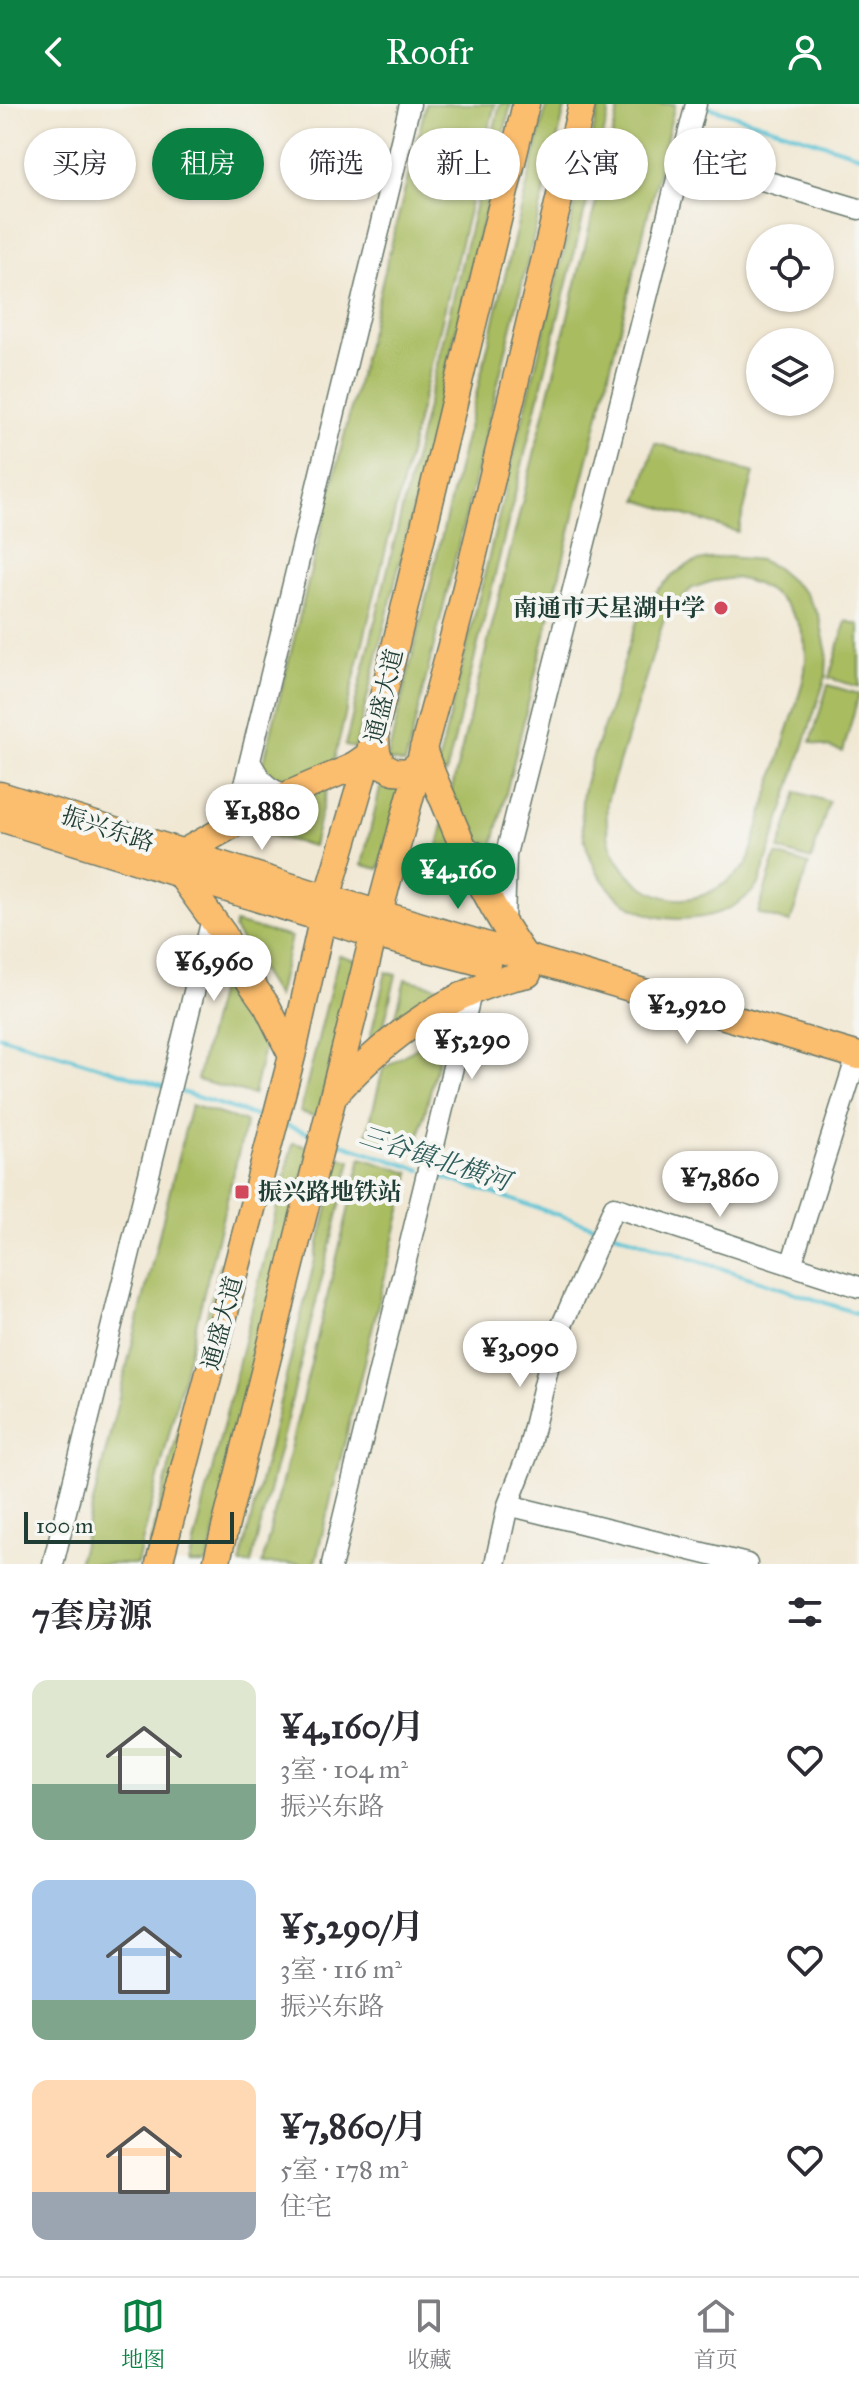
<!DOCTYPE html>
<html lang="zh">
<meta charset="utf-8">
<style>
body{margin:0;font-family:"IM FELL Great Primer","Noto Serif SC",serif;background:#f2f2f3;color:#2b2b33;height:100vh;display:flex;flex-direction:column;font-size:30px;white-space:nowrap}
*{box-sizing:border-box;margin:0}
p{font-size:26px;color:#7c7c81}
.icon{flex:none;width:44px;height:44px;fill:none;stroke:currentColor;stroke-width:2;stroke-linecap:round;stroke-linejoin:round}
.map{position:relative;height:1460px;overflow:hidden}
.side{display:flex;flex-direction:column;background:#fff;flex:1}
.side>*{flex:none}
.hud{position:absolute;left:24px;top:24px;width:812px;height:72px;display:flex;gap:16px}
.buttons{position:absolute;left:746px;top:120px;display:grid;gap:16px}
.buttons a{display:grid;place-items:center;width:88px;height:88px;border-radius:50%;background:#fff;box-shadow:0 2px 6px #0004;font-size:40px}
.scale{position:absolute;left:24px;bottom:20px;width:210px;box-sizing:border-box;padding-left:8px;border:4px solid #1f3d34;border-top:0;font-size:22px;line-height:28px;white-space:nowrap;color:#1f3d34;-webkit-text-stroke:6px #f6f6f2;paint-order:stroke}
.price{position:absolute;translate:-50% -68px;padding:0 18px;border-radius:28px;background:#fff;color:#222;font-size:26px;line-height:52px;filter:drop-shadow(0 2px 4px #0008)}
.price::after{content:'';position:absolute;left:50%;top:48px;width:24px;height:18px;margin-left:-12px;background:inherit;clip-path:polygon(0 0,100% 0,50% 100%)}
.price.current{background:#0b8043;color:#fff}
ul{padding:0;list-style:none}
li{display:flex;align-items:center;gap:24px;height:200px;padding:0 32px}
li span{display:grid;place-items:center;flex:none;width:224px;height:160px;border-radius:16px;color:#555}
li>.icon{margin-inline-start:auto}
span .icon{width:96px;height:96px;fill:#fffc;stroke-width:1}
li b{font-size:34px}
h2{display:flex;justify-content:space-between;align-items:center;height:96px;padding:0 32px;font-size:34px}
.pill{padding:0 28px;border-radius:36px;background:#fff;box-shadow:0 2px 6px #0004;font-size:28px;line-height:72px}
.pill.current{background:#0b8043;color:#fff}
header{display:flex;justify-content:space-between;align-items:center;height:104px;padding:0 32px;background:#0b8043;color:#fff;font-size:36px;font-weight:600}
.tab-bar{display:flex;justify-content:space-around;align-items:center;height:112px;border-top:2px solid #e1e1e2;background:#fff;font-size:22px;color:#7c7c81}
.tab-bar a{display:grid;justify-items:center;gap:4px}
.tab-bar .current{color:#0b8043}
.map>svg:first-child{display:block}
.green{fill:#a9bc60;stroke:#647c4a;stroke-width:2;fill-rule:evenodd}
.lines{fill:none;stroke-linecap:round;stroke-linejoin:round}
.stream{stroke:#59c3d5;stroke-width:4}
.minor-casing{stroke:#68796c;stroke-width:23}
.major-casing{stroke:#68796c;stroke-width:29}
.minor{stroke:#fff;stroke-width:20}
.major{stroke:#fbbd6e;stroke-width:26}
.poi-dot{fill:#d1495b;stroke:#f6f6f2;stroke-width:3}
.labels{text-anchor:middle;stroke-width:8;stroke-linejoin:round;paint-order:stroke}
.poi-label{font-size:24px;font-weight:bold;fill:#1f3d34;stroke:#f6f6f2;text-anchor:end}
.street-label{font-size:24px;fill:#1f3d34;stroke:#f6f6f2}
.water-label{font-size:26px;font-style:italic;fill:#2e5e5c;stroke:#f6f6f2}
</style>
<header><svg class="icon" aria-label="back" viewBox="0 0 24 24"><path d="M15 5l-7 7 7 7"/></svg>Roofr<svg class="icon" aria-label="person" viewBox="0 0 24 24"><circle cx="12" cy="8" r="4"/><path d="M4 21q1-7 8-7t8 7"/></svg></header>
<div class="map">
<svg width="859" height="1460" viewBox="0 0 859 1460">
<rect width="100%" height="100%" fill="#f6f6f2"/>
<filter id="ink" filterUnits="userSpaceOnUse"><feTurbulence type="fractalNoise" baseFrequency=".0125" numOctaves="2"/><feDisplacementMap in="SourceGraphic" scale="16" xChannelSelector="R" yChannelSelector="G"/><feConvolveMatrix kernelMatrix="1 2 1 2 8 2 1 2 1" color-interpolation-filters="sRGB"/></filter>
<filter id="wash" filterUnits="userSpaceOnUse"><feTurbulence type="fractalNoise" baseFrequency=".006" numOctaves="4" result="noise"/><feDisplacementMap in="SourceGraphic" scale="32" xChannelSelector="R" yChannelSelector="G"/><feGaussianBlur stdDeviation="1.8" result="paint"/><feColorMatrix in="noise" values="0 0 0 0 0 0 0 0 0 0 0 0 0 0 0 0 0 1.4 0 .05"/><feComposite in="paint" operator="in"/></filter>
<g filter="url(#wash)">
<rect width="100%" height="100%" fill="#f1e8d4"/>
<path class="green" d="M426,0h69l-182,742 -66,-16z
M500,0h11l-156,644 -10,-2z
M547,0h19l-161,660 -18,-4z
M600,0h11l-165,670 -10,-2z
M620,0h55l-192,783 -52,-13z
M655,339l99,30 -16,59 -100,-32z
M728,453l32,3 15,7 30,26 14,23 8,37 -1,23 -67,208c-20,25 -48,35 -80,35 -66,1 -106,-64 -96,-126 5,-29 23,-70 32,-99 8,-24 14,-58 26,-81 9,-17 33,-42 51,-50 11,-4 24,-5 36,-6zM735,474c44,8 77,45 70,92 -4,27 -17,56 -24,83 -12,37 -22,74 -34,112 -15,13 -28,25 -47,31 -36,12 -72,-13 -87,-45 -7,-14 -7,-34 -6,-50l58,-185 27,-28 21,-7z
M846,517l13,4v62l-30,-9z
M828,581l31,9 -16,58 -32,-10z
M383,672l18,4 -22,89 -17,-4z
M797,688l32,10 -18,58 -32,-10z
M776,751l33,10 -19,58 -32,-10z
M235,819l56,14 -14,60 -43,-68z
M339,851l17,5 -39,157 -17,-5z
M226,856l43,67 -16,68 -56,-15z
M386,868l10,3 -16,66 -10,-3z
M405,875l50,12 -63,40z
M446,924l-31,124 -49,-14 17,-69z
M191,1001l55,17 -109,442h-59z
M293,1039l17,4 -103,417h-18z
M340,1054l11,3 -100,403h-11z
M361,1054l49,15 -95,391h-53z
M220,1159l10,2 -73,299h-12z"/>
<g class="lines">
<path class="stream" d="M702,1l157,50
M0,932l166,51
M178,987l87,28
M285,1021l29,10
M330,1036l91,30
M433,1070l166,54
M612,1128l247,82"/>
</g>
</g>
<g filter="url(#ink)">
<g class="lines">
<g class="minor-casing">
<path id="minor" d="M682,55l14,-55
M250,657c10,19 16,28 37,34
M235,718l175,-718
M460,739c17,11 26,15 46,11
M504,819l2,-69 176,-695 43,10 134,40
M791,1161l66,-209
M508,1401l239,59
M53,1460l159,-645
M332,1460l139,-571
M495,1460l13,-59 19,-49 27,-113 60,-136 245,80"/>
</g>
<g class="major-casing">
<path id="major" d="M376,633l1,15 5,13 12,6 14,1 12,-9
M423,644c6,21 15,39 23,58 21,53 45,103 78,149
M0,691l327,103 532,158
M0,714l375,117 112,29
M182,749l105,-58 63,-27 19,-13
M179,769l45,62 13,28 30,43 25,50
M337,988c50,-55 116,-104 191,-118
M159,1460l133,-508 35,-158 42,-143 157,-651
M216,1460l163,-651 81,-301 122,-508"/>
</g>
<use href="#minor" class="minor"/>
<use href="#major" class="major"/>
</g>
</g>
<g class="poi-dot">
<circle cx="721" cy="504" r="8"/>
<rect x="234" y="1080" width="16" height="16" rx="4"/>
</g>
<g class="labels">
<g class="poi-label">
<text x="705" y="512">南通市天星湖中学</text>
<text x="258" y="1096" text-anchor="start">振兴路地铁站</text>
</g>
<g class="street-label">
<text transform="translate(384 592) rotate(-77)" y="8">通盛大道</text>
<text transform="translate(108 725) rotate(18)" y="8">振兴东路</text>
<text transform="translate(222 1219) rotate(-75)" y="8">通盛大道</text>
</g>
<g class="water-label">
<text transform="translate(435 1054) rotate(18)" y="9">三谷镇北横河</text>
</g>
</g>
</svg>
<div class="buttons">
<a><svg class="icon" aria-label="locate" viewBox="0 0 24 24"><circle cx="12" cy="12" r="6"/><path d="M12 2v4M12 18v4M2 12h4M18 12h4"/></svg></a>
<a><svg class="icon" aria-label="layers" viewBox="0 0 24 24"><path d="M12 4l9 5-9 5-9-5zM3 14l9 5 9-5"/></svg></a>
</div>
<div class="scale">100 m</div>
<b class="price" style="left:262px;top:748px">¥1,880</b>
<b class="price current" style="left:458px;top:807px">¥4,160</b>
<b class="price" style="left:214px;top:899px">¥6,960</b>
<b class="price" style="left:687px;top:942px">¥2,920</b>
<b class="price" style="left:472px;top:977px">¥5,290</b>
<b class="price" style="left:720px;top:1115px">¥7,860</b>
<b class="price" style="left:520px;top:1285px">¥3,090</b>
<div class="hud">
<a class="pill">买房</a>
<a class="pill current">租房</a>
<a class="pill">筛选</a>
<a class="pill">新上</a>
<a class="pill">公寓</a>
<a class="pill">住宅</a>
</div>
</div>
<section class="side">
<h2>7套房源<svg class="icon" aria-label="filters" viewBox="0 0 24 24"><path d="M4 7h16M4 17h16"/><circle cx="9" cy="7" r="2"/><circle cx="15" cy="17" r="2"/></svg></h2>
<ul>
<li><span style="background:linear-gradient(#dfe7d0 65%,#7fa58c 0)"><svg class="icon" aria-label="home" viewBox="0 0 24 24"><path d="M3 11l9-7 9 7M6 9v11h12V9"/></svg></span><div><b>¥4,160/月</b><p>3室 · 104 m²</p><p>振兴东路</p></div><svg class="icon" aria-label="heart" viewBox="0 0 24 24"><path d="M12 20l-8-8c-3-5 5-10 8-4 3-6 11-1 8 4z"/></svg></li>
<li><span style="background:linear-gradient(#a9c7e8 75%,#7fa58c 0)"><svg class="icon" aria-label="home" viewBox="0 0 24 24"><path d="M3 11l9-7 9 7M6 9v11h12V9"/></svg></span><div><b>¥5,290/月</b><p>3室 · 116 m²</p><p>振兴东路</p></div><svg class="icon" aria-label="heart" viewBox="0 0 24 24"><path d="M12 20l-8-8c-3-5 5-10 8-4 3-6 11-1 8 4z"/></svg></li>
<li><span style="background:linear-gradient(#ffd9b3 70%,#9aa5b1 0)"><svg class="icon" aria-label="home" viewBox="0 0 24 24"><path d="M3 11l9-7 9 7M6 9v11h12V9"/></svg></span><div><b>¥7,860/月</b><p>5室 · 178 m²</p><p>住宅</p></div><svg class="icon" aria-label="heart" viewBox="0 0 24 24"><path d="M12 20l-8-8c-3-5 5-10 8-4 3-6 11-1 8 4z"/></svg></li>
</ul>
</section>
<nav class="tab-bar">
<a class="current"><svg class="icon" aria-label="map" viewBox="0 0 24 24"><path d="M3 6l6-2 6 2 6-2v14l-6 2-6-2-6 2zM9 4v14M15 6v14"/></svg>地图</a>
<a><svg class="icon" aria-label="saved" viewBox="0 0 24 24"><path d="M7 4h10v16l-5-4-5 4z"/></svg>收藏</a>
<a><svg class="icon" aria-label="home" viewBox="0 0 24 24"><path d="M3 11l9-7 9 7M6 9v11h12V9"/></svg>首页</a>
</nav>
